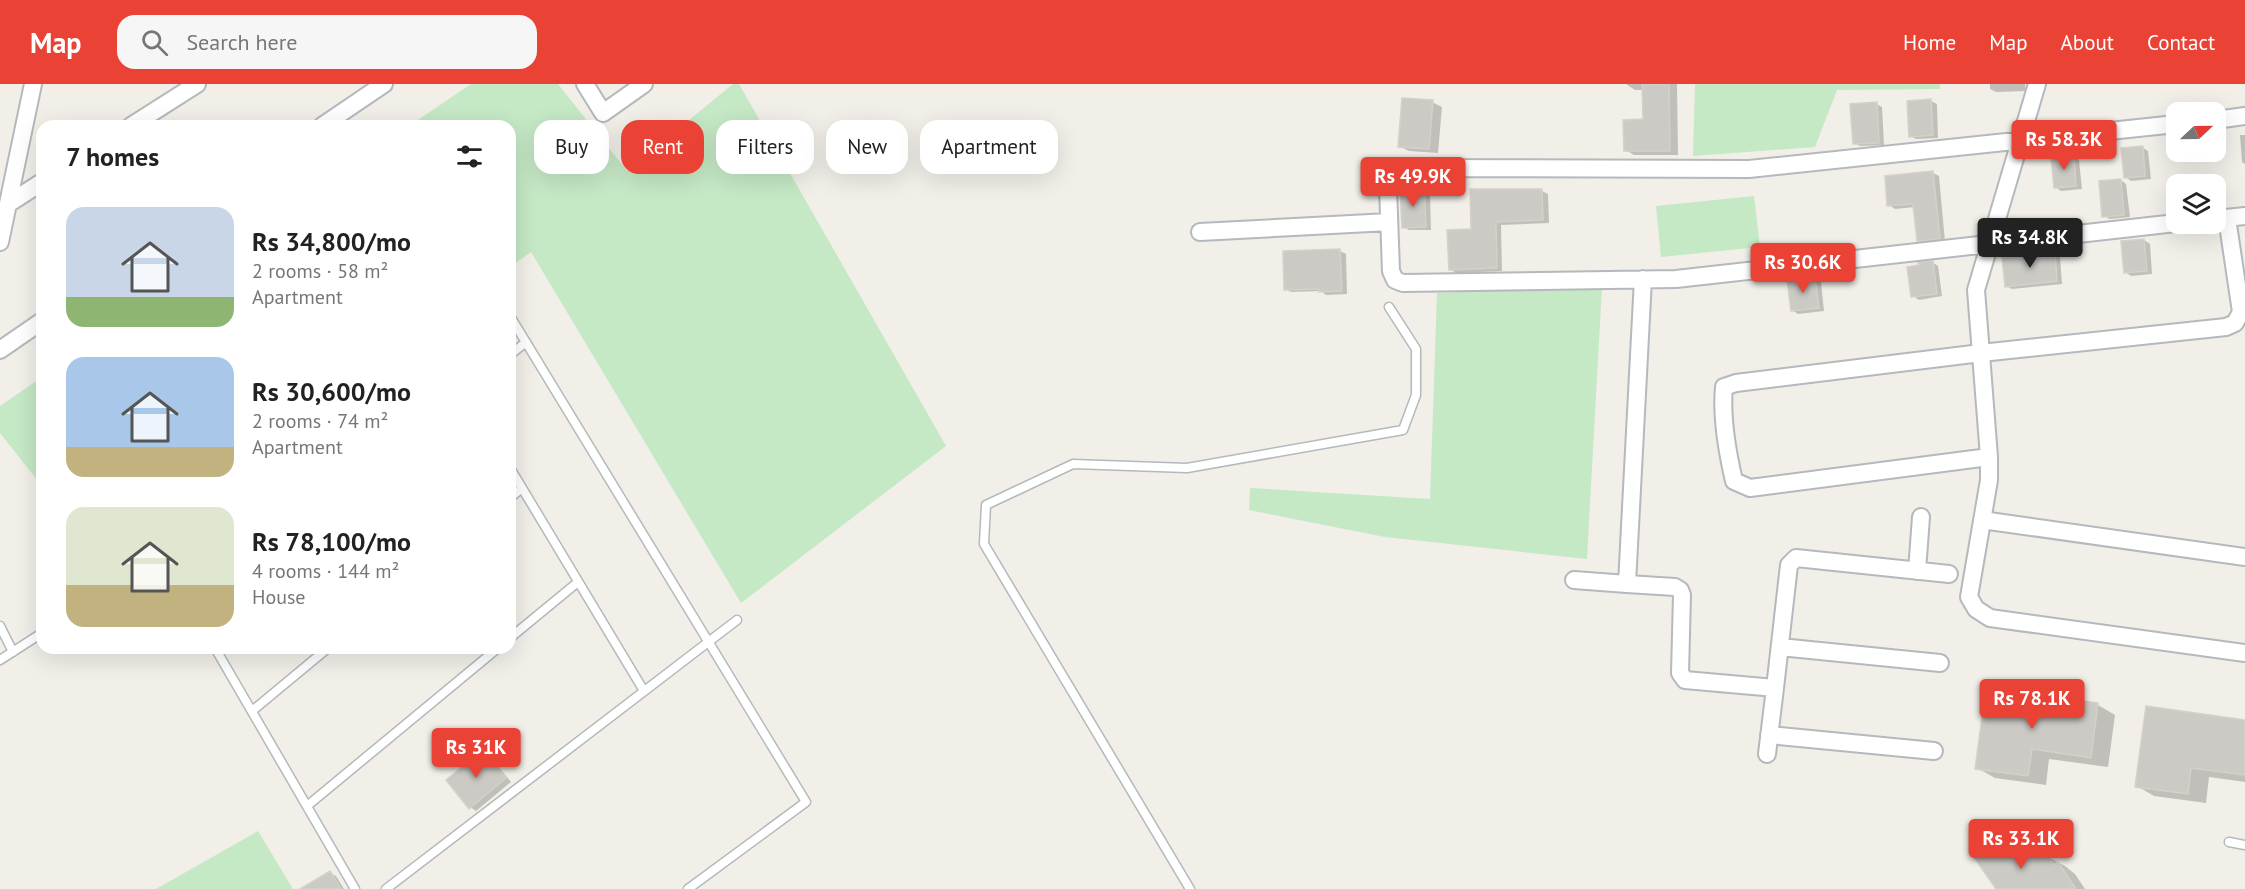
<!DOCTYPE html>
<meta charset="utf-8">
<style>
body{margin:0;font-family:"PT Sans",sans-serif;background:#f6f6f6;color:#222;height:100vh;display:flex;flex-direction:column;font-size:22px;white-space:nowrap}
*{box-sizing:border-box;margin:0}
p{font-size:20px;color:#767676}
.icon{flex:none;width:33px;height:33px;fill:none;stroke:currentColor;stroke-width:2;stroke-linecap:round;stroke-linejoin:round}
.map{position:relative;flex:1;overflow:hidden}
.drawer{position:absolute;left:36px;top:36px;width:480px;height:534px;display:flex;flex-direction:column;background:#fff;border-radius:18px;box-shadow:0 6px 24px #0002}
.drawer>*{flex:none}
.guide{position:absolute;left:534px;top:36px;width:570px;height:54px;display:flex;gap:12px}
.needle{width:39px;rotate:68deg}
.buttons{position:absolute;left:2166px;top:18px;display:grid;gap:12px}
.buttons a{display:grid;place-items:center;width:60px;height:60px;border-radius:12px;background:#fff;box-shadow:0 6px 24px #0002;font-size:30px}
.price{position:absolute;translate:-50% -51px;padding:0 14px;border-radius:6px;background:#ea4335;color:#fff;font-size:20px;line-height:39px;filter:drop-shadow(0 2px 3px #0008)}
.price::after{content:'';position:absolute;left:50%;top:36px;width:18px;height:14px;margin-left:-9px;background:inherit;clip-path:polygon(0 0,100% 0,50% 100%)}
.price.active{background:#222;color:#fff}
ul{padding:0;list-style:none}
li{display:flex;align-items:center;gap:18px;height:150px;padding:0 30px}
li span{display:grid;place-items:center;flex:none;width:168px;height:120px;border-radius:18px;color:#555}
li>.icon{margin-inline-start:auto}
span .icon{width:72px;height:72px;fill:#fffc;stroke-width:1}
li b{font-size:26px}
h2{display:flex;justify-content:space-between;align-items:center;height:72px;padding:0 30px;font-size:26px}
.chip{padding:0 21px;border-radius:18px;background:#fff;box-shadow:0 6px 24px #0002;font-size:21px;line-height:54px}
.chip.active{background:#ea4335;color:#fff}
header{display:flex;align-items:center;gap:36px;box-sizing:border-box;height:84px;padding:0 30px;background:#ea4335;color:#fff}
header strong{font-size:28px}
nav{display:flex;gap:33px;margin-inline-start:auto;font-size:21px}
.search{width:420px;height:54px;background:#f6f6f6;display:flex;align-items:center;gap:15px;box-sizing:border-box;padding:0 21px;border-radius:18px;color:#767676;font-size:22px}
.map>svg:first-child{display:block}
.green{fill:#c5e8c5}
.shadow{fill:#0003}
.building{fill:#cccac5;stroke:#d6d1c6;stroke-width:1.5}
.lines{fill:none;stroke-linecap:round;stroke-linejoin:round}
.lane-casing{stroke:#b5b8bc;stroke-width:11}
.street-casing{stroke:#b5b8bc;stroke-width:20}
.lane{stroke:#fff;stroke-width:8}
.street{stroke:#fff;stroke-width:16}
</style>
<header>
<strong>Map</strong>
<div class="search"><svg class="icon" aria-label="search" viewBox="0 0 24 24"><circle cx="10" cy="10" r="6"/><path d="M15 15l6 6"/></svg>Search here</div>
<nav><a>Home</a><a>Map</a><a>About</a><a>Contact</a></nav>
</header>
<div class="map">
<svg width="2245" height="805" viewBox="0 0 2245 805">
<rect width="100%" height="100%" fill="#f1efe8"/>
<path class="green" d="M471,0h87l69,87 106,-87h6l207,362 -205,157 -210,-351 -21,15v-141h-101z
M1695,0h245v5l-103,1 -22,57 -122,9z
M1754,112l6,51 -99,10 -5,-51z
M1602,202l-15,273 -202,-22 -136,-27 1,-22 180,11 7,-206z
M42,293v109l-42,-53v-27z
M258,747l35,58h-137z"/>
<path class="shadow" d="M1626,0h51l1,71h-44l-8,-5 18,-29v-31h-9z
M1990,0h35l1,7 -30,1 -6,-3z
M1931,17l6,3 1,34 -22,1 -6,-3z
M1432,18l10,5 -4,46 -29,-2 -10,-5z
M1876,20l6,3 2,38 -24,1 -6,-3z
M2240,51h5v29l-3,-2z
M2142,63l6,4 3,28 -20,2 -6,-4z
M2074,73l5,3 3,29 -21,2 -6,-4z
M1933,89l6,3 6,66 -21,2 -6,-3 -3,-34 -20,2 -6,-4z
M2121,96l5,4 4,33 -20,2 -6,-3z
M1424,105l6,4 1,37h-22l-6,-3 -1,-37z
M1542,107l6,3 1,29 -48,2 1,46 -46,2 -6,-4 23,-38z
M2144,156l6,4 2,30 -21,2 -6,-4z
M1340,167l6,3 1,40 -21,1 -5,-4 -30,1 -5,-3z
M2054,170l6,3 2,27 -50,5 -6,-3z
M1932,178l6,4 4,30 -23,4 -6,-4z
M1815,194l6,4 3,29 -26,3 -6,-4z
M2098,621l17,10 -7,52 -59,-8 -3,26 -51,-7 -18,-10z
M2245,637v61l-36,-5 -3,26 -52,-7 -17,-10z
M483,668l6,3 22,27 -35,29 -6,-4z
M2010,760l18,11 6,-5 31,16 10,8 10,15h-87l-12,-44 15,5z
M330,789l6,3 8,13h-41z"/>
<path class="building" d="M1642,0h27l1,67h-46l-1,-31 20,-1z
M1402,14l31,2 -4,49 -31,-2z
M1931,15l2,36 -24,2 -2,-36z
M1877,18l2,41 -26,1 -3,-40z
M2143,62l2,30 -21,2 -3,-30z
M2074,71l2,31 -22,2 -3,-31z
M1933,87l7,68 -23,2 -4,-37 -26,2 -2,-30z
M2121,95l3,36 -22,2 -3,-36z
M1424,104l2,39 -24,1 -2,-39z
M1470,105h72l1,31 -47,2 1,46 -48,2 -2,-40 24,-1z
M2144,155l3,32 -23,2 -3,-32z
M1340,165l2,42 -23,1v-3l-35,1 -1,-39z
M2055,168l2,29 -52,6 -3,-30z
M1933,177l4,33 -26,3 -4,-30 12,-2 -1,-3z
M1815,193l4,31 -28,3 -4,-31z
M1986,604l112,15 -7,55 -59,-9 -4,27 -53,-7z
M2146,622l99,14v55l-54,-7 -3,26 -53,-7z
M483,666l23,28 -37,31 -23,-29z
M1986,759l4,6 6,-4 3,5 11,-7 10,15 14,-9 7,10 6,-5 7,11 4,-3 18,27h-80l-25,-36z
M330,787l11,18h-41z"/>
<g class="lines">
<g class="lane-casing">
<path id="lane" d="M510,232l296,486 -118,87
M510,271l16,-13
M510,384l134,223
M510,414l12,-10
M0,542l13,26
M510,554l68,-56
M215,564l140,241
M0,576l42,-27
M252,627l76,-63
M307,722l191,-158
M2229,758l16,3
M386,805l351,-269
M1190,805l-206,-345 2,-39 87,-41 114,4 216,-38 13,-35v-46l-27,-42"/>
</g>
<g class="street-casing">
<path id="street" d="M585,0l18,29 41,-29
M2037,0l-61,206 13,167v23l-20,117 7,12 14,9 255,35
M2216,36l29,-4
M2176,40l-427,45 -350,-1 -6,7 -5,12 3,84 4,9 8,3 273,-4 500,-56
M131,42l66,-42
M322,42l62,-42
M8,120l34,-22
M2216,135l29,-3
M1200,148l189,-10
M0,158l33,-158
M1643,195l-16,305 48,3 5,3 2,5 -2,78 5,7 90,8 -8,66
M0,266l42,-29
M1989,373l-239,31 -16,-7c-7,-30 -13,-63 -10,-94l12,-4 245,-30 245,-26 9,-4 6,-11 -14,-94
M1982,436l263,37
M1917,487l4,-54
M1574,496l53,4
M1780,563l160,16
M1775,604l14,-123 7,-7 153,16
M1769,651l165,16"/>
</g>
<use href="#lane" class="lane"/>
<use href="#street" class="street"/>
</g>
</svg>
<div class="buttons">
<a><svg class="needle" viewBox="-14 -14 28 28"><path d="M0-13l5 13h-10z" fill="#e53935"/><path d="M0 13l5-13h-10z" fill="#767676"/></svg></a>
<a><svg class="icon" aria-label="layers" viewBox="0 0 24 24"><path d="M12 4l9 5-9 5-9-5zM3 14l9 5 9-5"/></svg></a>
</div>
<b class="price" style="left:2064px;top:87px">Rs 58.3K</b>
<b class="price" style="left:1413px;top:124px">Rs 49.9K</b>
<b class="price active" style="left:2030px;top:185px">Rs 34.8K</b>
<b class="price" style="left:1803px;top:210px">Rs 30.6K</b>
<b class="price" style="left:2032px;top:646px">Rs 78.1K</b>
<b class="price" style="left:476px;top:695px">Rs 31K</b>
<b class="price" style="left:2021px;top:786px">Rs 33.1K</b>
<div class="guide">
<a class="chip">Buy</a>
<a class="chip active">Rent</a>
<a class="chip">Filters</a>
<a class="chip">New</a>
<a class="chip">Apartment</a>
</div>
<section class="drawer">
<h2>7 homes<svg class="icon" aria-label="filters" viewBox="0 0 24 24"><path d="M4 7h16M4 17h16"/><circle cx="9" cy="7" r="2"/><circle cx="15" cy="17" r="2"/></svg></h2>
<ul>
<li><span style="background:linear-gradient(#c9d6e8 75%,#8fb573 0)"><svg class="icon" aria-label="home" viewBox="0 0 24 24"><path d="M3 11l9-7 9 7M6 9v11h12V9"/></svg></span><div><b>Rs 34,800/mo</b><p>2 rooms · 58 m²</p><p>Apartment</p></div></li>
<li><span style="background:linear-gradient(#a9c7e8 75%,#c2b280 0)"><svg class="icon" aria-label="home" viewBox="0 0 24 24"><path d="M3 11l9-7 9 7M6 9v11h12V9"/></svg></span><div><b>Rs 30,600/mo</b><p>2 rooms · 74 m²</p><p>Apartment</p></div></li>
<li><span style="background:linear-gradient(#dfe7d0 65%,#c2b280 0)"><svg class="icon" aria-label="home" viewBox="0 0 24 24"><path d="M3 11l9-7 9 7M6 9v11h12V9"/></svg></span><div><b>Rs 78,100/mo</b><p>4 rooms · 144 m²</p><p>House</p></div></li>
</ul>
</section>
</div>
